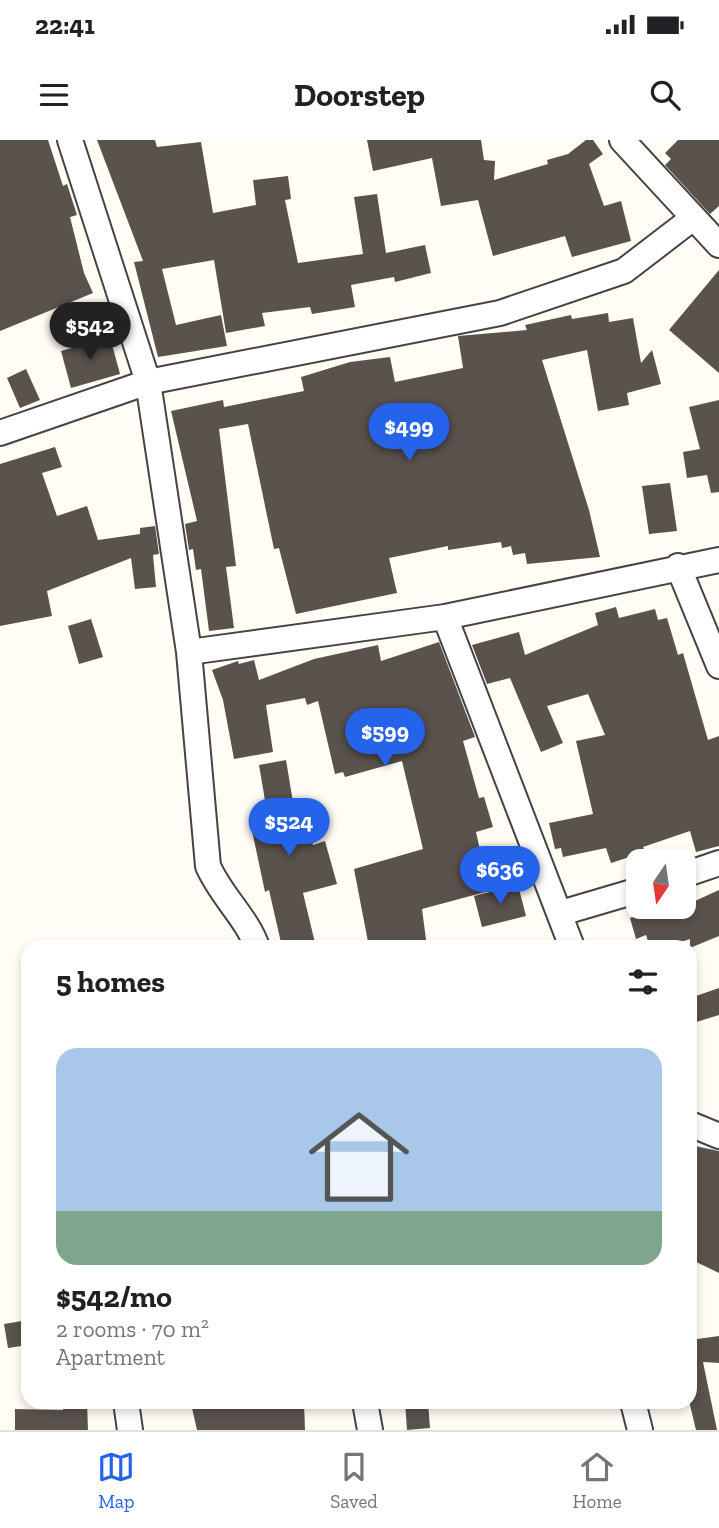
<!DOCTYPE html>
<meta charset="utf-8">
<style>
body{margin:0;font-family:"Zilla Slab",serif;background:#f6f6f6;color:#202124;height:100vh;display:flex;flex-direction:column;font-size:26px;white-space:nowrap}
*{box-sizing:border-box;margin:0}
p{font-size:23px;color:#757577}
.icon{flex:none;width:38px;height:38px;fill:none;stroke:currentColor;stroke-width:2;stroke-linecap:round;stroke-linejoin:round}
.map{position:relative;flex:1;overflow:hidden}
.drawer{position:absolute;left:21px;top:800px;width:676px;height:469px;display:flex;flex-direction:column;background:#fff;border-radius:21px;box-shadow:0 4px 10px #0003}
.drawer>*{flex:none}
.needle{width:46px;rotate:193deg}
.controls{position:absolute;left:626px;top:709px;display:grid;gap:14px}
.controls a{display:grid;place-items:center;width:70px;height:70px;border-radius:14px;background:#fff;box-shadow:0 4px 10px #0003;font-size:35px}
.price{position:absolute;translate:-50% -60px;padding:0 16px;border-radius:24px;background:#2563eb;color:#fff;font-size:23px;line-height:46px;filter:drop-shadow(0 2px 4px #0008)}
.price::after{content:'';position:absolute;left:50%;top:42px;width:21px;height:16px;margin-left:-10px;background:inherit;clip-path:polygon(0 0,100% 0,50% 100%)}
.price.selected{background:#222;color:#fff}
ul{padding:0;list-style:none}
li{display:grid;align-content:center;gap:14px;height:371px;padding:0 35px}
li+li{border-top:2px solid #e0e0e0}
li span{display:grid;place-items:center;height:217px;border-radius:21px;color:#555}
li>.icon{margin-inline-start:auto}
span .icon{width:126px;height:126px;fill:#fffc;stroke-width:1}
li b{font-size:30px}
h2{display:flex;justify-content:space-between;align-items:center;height:84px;padding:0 35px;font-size:30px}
.status{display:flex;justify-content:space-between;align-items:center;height:49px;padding:0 35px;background:#fff;direction:ltr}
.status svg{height:19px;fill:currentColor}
header{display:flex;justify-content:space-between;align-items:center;height:91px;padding:0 35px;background:#fff;font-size:32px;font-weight:700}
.tabs{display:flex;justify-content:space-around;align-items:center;height:98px;border-top:2px solid #e0e0e0;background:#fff;font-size:19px;color:#757577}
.tabs a{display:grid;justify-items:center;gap:4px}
.tabs .selected{color:#2563eb}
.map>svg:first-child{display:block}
.building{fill:#5a524d}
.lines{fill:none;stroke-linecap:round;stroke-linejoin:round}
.street-casing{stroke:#444;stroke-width:28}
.street{stroke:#fff;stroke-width:24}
</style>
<div class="status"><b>22:41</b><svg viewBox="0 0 49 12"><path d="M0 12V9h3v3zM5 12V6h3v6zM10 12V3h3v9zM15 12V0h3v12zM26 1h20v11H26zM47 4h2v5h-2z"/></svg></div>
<header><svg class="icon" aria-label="menu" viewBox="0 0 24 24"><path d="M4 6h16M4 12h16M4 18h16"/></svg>Doorstep<svg class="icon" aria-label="search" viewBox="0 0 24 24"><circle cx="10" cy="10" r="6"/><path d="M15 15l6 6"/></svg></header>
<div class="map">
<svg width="719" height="1290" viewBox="0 0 719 1290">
<rect width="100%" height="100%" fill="#fffdf5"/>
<path class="building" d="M0,0h48l15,46 4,-2 10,31 -7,2 14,56 9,20 -93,38z
M97,0h58l2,7 44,-5 12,71 43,-8 -3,-25 35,-4 3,23 -6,1 13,63 65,-9 -9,-57 23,-3 9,59 39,-8 6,28 -36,9 -1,-5 -43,8 4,22 -43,7 -2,-7 -48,6 3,13 -39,7 -12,-73 -52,9 14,56 45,-10 6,31 -69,11 -24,-95 9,-1z
M367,0h114l3,20 11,1 -1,19 54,-16 -1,-4 21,-6 18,-14h7l10,14 -14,10 15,42 17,-5 10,40 -59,16 -7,-21 -72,20 -15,-56 -37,6 -9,-48 -59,13z
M678,0h41v66l-9,8 -45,-49 6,-6 -6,-6z
M719,130v103l-50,-43z
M608,173l1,9 24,-4 8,45 11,-13 9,34 -34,9 2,12 -31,6 -11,-61 -45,10 47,150 11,47 -73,7 -2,-11 -12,2 -2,-9 -9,2 -1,-6 -53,8v-4l-59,12 8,35 -101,21 -17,-66 -5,1 -26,-125 -29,5 17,137 -10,1 8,61 -25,3 -8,-62 -5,1 -3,-21 -4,1 -4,-26 12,-3 -26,-110 52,-11 1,7 80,-16 -3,-14 49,-15 40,-5 5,25 68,-14 -5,-32 69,-6 -2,-5 46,-10 1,4z
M110,197l10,37 -49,14 -10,-37z
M26,229l14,31 -20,8 -13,-30z
M719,260v92l-8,1 -4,-18 -20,3 -4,-26 17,-3 -11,-42z
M55,307l7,20 -20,6 15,43 30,-10 11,34 42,-6v-6l15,-2 4,28 -6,1 3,32 -21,2 -4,-31 -84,33 5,25 -52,10v-162z
M670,343l7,48 -28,3 -7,-48z
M616,467l3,11 36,-9 3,11 9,-2 11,37 5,-2 25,87 11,-4v110l-23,6 -6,-21 -47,16 2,5 -34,11 -5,-15 -43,9 -2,-9 -6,1 -6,-26 44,-9 -17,-73 29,-6 -17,-41 -41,12 16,37 -22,9 -31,-74 -23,6 -15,-39 47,-13 6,23 73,-30 -3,-12z
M91,479l12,38 -24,7 -11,-38z
M439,502l36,95 -12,4 16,57 5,-1 9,30 -17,5 13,59 -67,18 5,38h-58l-15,-78 69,-20 -21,-88 -57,16 -2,-5 -8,2 -17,-73 -11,4 -2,-7 -39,7 7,47 -39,7 -11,-59 -11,-30 26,-9 1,3 15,-4 5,20 55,-21 64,-14 3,16z
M286,620l8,48 9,-3 10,40 12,-4 12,43 -34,9 13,54h-34l-13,-57 -4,2 -15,-71 18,-3 -9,-53z
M518,745l8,31 -44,11 -8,-31z
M719,750v46l-29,12v-9l-25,8h-15l-4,-12 -10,4 -6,-21 35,-12h19z
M719,848v27l-29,9v-26z
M695,1006l24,5v122l-29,-14v-76z
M28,1180v25l-20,3 -4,-24z
M719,1196v27l-16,-1 14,68h-21l-6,-25v-65z
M63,1262h24l1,28h-73v-21l48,1z
M225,1262h79l1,28h-108l-5,-22z
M405,1262h23l2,26 -23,2z"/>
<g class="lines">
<g class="street-casing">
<path id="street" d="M70,0l78,242 41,270 19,214c13,30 39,52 49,81
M622,0l97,105
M0,293l148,-51 352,-69 124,-42 69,-53
M678,426l41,100
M445,477l127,330
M189,512l256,-35 274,-57
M684,735l35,-12
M561,773l78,-23
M690,984l29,12
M126,1262l4,28
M365,1262l5,28
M633,1262l7,28"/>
</g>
<use href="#street" class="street"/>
</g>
</svg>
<div class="controls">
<a><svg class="needle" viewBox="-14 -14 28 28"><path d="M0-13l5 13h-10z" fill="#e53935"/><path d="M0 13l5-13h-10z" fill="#757577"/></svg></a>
</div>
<b class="price selected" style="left:90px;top:222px">$542</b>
<b class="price" style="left:409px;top:323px">$499</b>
<b class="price" style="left:385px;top:628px">$599</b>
<b class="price" style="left:289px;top:718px">$524</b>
<b class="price" style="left:500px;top:766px">$636</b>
<section class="drawer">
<h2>5 homes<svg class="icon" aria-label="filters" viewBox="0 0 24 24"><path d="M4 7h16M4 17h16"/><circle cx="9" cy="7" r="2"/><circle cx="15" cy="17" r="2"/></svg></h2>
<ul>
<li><span style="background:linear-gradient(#a9c7e8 75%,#7fa58c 0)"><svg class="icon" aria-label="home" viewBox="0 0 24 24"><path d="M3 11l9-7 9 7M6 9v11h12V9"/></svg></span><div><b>$542/mo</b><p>2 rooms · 70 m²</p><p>Apartment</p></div></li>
</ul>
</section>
</div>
<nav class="tabs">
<a class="selected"><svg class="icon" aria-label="map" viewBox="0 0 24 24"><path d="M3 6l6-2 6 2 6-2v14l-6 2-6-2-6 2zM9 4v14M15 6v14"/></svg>Map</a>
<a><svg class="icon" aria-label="saved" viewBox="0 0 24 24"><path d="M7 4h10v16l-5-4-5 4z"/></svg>Saved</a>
<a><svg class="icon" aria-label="home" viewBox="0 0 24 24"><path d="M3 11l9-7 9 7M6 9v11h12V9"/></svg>Home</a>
</nav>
